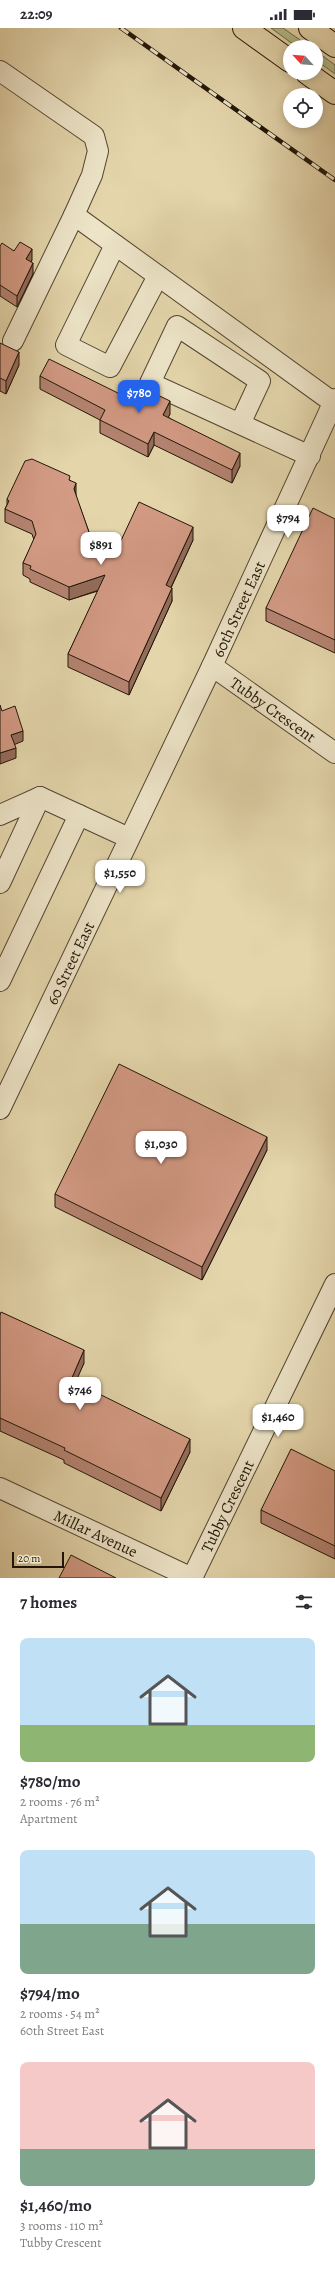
<!DOCTYPE html>
<meta charset="utf-8">
<style>
body{margin:0;font-family:Alegreya,serif;background:#f2f2f3;color:#2b2b33;height:100vh;display:flex;flex-direction:column;font-size:15px;white-space:nowrap}
*{box-sizing:border-box;margin:0}
p{font-size:13px;color:#7c7c81}
.icon{flex:none;width:22px;height:22px;fill:none;stroke:currentColor;stroke-width:2;stroke-linecap:round;stroke-linejoin:round}
.map{position:relative;height:1550px;overflow:hidden}
.panel{display:flex;flex-direction:column;background:#fff;flex:1}
.panel>*{flex:none}
.needle{width:26px;rotate:296deg}
.fabs{position:absolute;left:283px;top:12px;display:grid;gap:8px}
.fabs a{display:grid;place-items:center;width:40px;height:40px;border-radius:50%;background:#fff;box-shadow:0 2px 10px #0003;font-size:20px}
.scale{position:absolute;left:12px;bottom:10px;width:52px;box-sizing:border-box;padding-left:4px;border:2px solid #211607;border-top:0;font-size:11px;line-height:14px;white-space:nowrap;color:#211607;-webkit-text-stroke:3px #ede4c8;paint-order:stroke}
.price{position:absolute;translate:-50% -34px;padding:0 9px;border-radius:8px;background:#fff;color:#222;font-size:13px;line-height:26px;filter:drop-shadow(0 1px 2px #0008)}
.price::after{content:'';position:absolute;left:50%;top:24px;width:12px;height:9px;margin-left:-6px;background:inherit;clip-path:polygon(0 0,100% 0,50% 100%)}
.price.current{background:#2563eb;color:#fff}
ul{padding:0;list-style:none}
li{display:grid;align-content:center;gap:8px;height:212px;padding:0 20px}
li span{display:grid;place-items:center;height:124px;border-radius:8px;color:#555}
li>.icon{margin-inline-start:auto}
span .icon{width:72px;height:72px;fill:#fffc;stroke-width:1}
li b{font-size:17px}
h2{display:flex;justify-content:space-between;align-items:center;height:48px;padding:0 20px;font-size:17px}
.status{display:flex;justify-content:space-between;align-items:center;height:28px;padding:0 20px;background:#fff;direction:ltr}
.status svg{height:11px;fill:currentColor}
.map>svg:first-child{display:block}
.green{fill:#b5bd88;stroke:#6b6a48}
.lines{fill:none;stroke-linecap:round;stroke-linejoin:round}
.minor-casing{stroke:#524630;stroke-width:22}
.major-casing{stroke:#211607;stroke-width:24}
.minor{stroke:#ede4c8;stroke-width:20}
.major{stroke:#e4d5ab;stroke-width:22}
.rail-casing{stroke:#211607;stroke-width:4.5}
.rail{stroke:#ede4c8;stroke-width:3;stroke-dasharray:9;stroke-linecap:butt}
.wall{fill:#b58472;stroke:#211607}
.shaded-wall{fill:#946c5c;stroke:#211607}
.building{fill:#d39a84;stroke:#211607}
.labels{text-anchor:middle;stroke-width:3.5;stroke-linejoin:round;paint-order:stroke}
.street-label{font-size:16px;fill:#211607;stroke:#ede4c8}
</style>
<div class="status"><b>22:09</b><svg viewBox="0 0 49 12"><path d="M0 12V9h3v3zM5 12V6h3v6zM10 12V3h3v9zM15 12V0h3v12zM26 1h20v11H26zM47 4h2v5h-2z"/></svg></div>
<div class="map">
<svg width="335" height="1550" viewBox="0 0 335 1550">
<rect width="100%" height="100%" fill="#e4d5ab"/>
<filter id="stains"><feTurbulence type="fractalNoise" baseFrequency=".005" numOctaves="4"/><feColorMatrix values="0 0 0 0 .2 0 0 0 0 .09 0 0 0 0 .02 0 0 0 .5 -.17"/></filter>
<radialGradient id="worn" r=".72"><stop offset=".6" stop-color="#630" stop-opacity="0"/><stop offset="1" stop-color="#630" stop-opacity=".3"/></radialGradient>
<path class="green" d="M271,0h12l27,19h-13z
M316,23l19,14v9l-19,-14z"/>
<g class="lines">
<g class="minor-casing">
<g id="minor">
<path d="M0,43l94,65 4,15 -6,24 -18,40 260,188"/>
<path d="M115,217l-49,100 44,22 48,-91"/>
<path d="M13,313l61,-126"/>
<path d="M240,396l20,-43 -83,-55 -27,57 160,73"/>
<path id="s1" d="M212,638l123,87"/>
<path d="M0,787l40,-18 89,41"/>
<path d="M0,855l40,-86"/>
<path d="M0,953l79,-166"/>
<path id="s2" d="M0,1081l212,-443 123,-267"/>
<path id="s3" d="M0,1460l192,90"/>
<path id="s4" d="M192,1550l143,-294"/>
</g>
</g>
<g class="major-casing">
<path id="major" d="M244,0l46,33
M310,0l25,18
M307,45l28,20"/>
</g>
<use href="#minor" class="minor"/>
<use href="#major" class="major"/>
<g class="rail-casing">
<path id="rail" d="M121,0l214,152"/>
</g>
<use href="#rail" class="rail"/>
</g>
<path class="wall" d="M0,218l14,5 18,9 -1,2 2,12 -16,33 -17,-11z
M0,315l19,22 -13,29 -6,-3z
M40,348l86,21 44,17 -2,3 72,49 -8,17 -78,-38 -6,12 -48,-24v-13l-60,-31z
M70,452l20,55 28,12 75,-7 -22,48 1,13 -43,94 -61,-28v-13l30,-63 -29,9 -39,-18v-3l-7,-4v-12l11,-23 -2,-6 -27,-12v-13l2,-4v-6z
M335,491v134l-69,-32v-13z
M267,1122l-65,130 -147,-73v-13z
M0,1287l84,48 -9,19 115,70 -29,59 -97,-48v-3l-64,-29z
M335,1443v88l-74,-36v-13z"/>
<path class="shaded-wall" d="M32,221v11l-6,9v-10z
M33,235v11l-16,33v-11z
M19,324v13l-13,29v-13z
M170,373v13l-7,14v-13z
M154,404v13l-6,12v-13z
M240,425v13l-8,17v-13z
M76,455v13l-2,-7z
M193,499v13l-27,58v-13z
M105,547v13l-36,12v-13z
M172,560v13l-43,94v-13z
M23,703v10l-12,5v-11z
M16,720v10l-16,6v-11z
M267,1109v13l-65,130v-13z
M84,1322v13l-13,30v-13z
M190,1411v13l-29,59v-13z"/>
<path class="building" d="M20,214l12,7 -6,10 7,4 -16,33 -17,-11v-39l2,-3 12,8z
M0,315l19,9 -13,29 -6,-3z
M49,331l77,38 7,-14 37,18 -7,14 77,38 -8,17 -78,-38 -6,12 -48,-24 5,-10 -65,-34z
M32,431l38,17 -1,4 7,3 -2,6 16,46 28,12 21,-45 54,25 -27,58 6,3 -43,94 -61,-28 37,-79 -36,12 -39,-18 1,-3 -8,-3 13,-29 -4,-13 -27,-12 4,-8 -2,-2 18,-38z
M313,480l22,11v121l-69,-32z
M0,677l2,6 13,-5 8,25 -12,4 5,13 -16,5z
M119,1036l148,73 -65,130 -147,-73z
M1,1284l83,38 -13,30 119,59 -29,59 -97,-48 1,-2 -65,-30v-103z
M291,1421l44,22v75l-74,-36z
M71,1527l45,23h-57z"/>
<g class="labels">
<g class="street-label">
<text dy="6" stroke="none"><textPath href="#s2" startOffset="554">60th Street East</textPath></text>
<text dy="6" stroke="none"><textPath href="#s1" startOffset="75">Tubby Crescent</textPath></text>
<text dy="6" stroke="none"><textPath href="#s2" startOffset="162">60 Street East</textPath></text>
<text dy="6" stroke="none"><textPath href="#s4" startOffset="80">Tubby Crescent</textPath></text>
<text dy="6" stroke="none"><textPath href="#s3" startOffset="106">Millar Avenue</textPath></text>
</g>
</g>
<rect width="100%" height="100%" filter="url(#stains)"/>
<rect width="100%" height="100%" fill="url(#worn)"/>
</svg>
<div class="fabs">
<a><svg class="needle" viewBox="-14 -14 28 28"><path d="M0-13l5 13h-10z" fill="#e53935"/><path d="M0 13l5-13h-10z" fill="#7c7c81"/></svg></a>
<a><svg class="icon" aria-label="locate" viewBox="0 0 24 24"><circle cx="12" cy="12" r="6"/><path d="M12 2v4M12 18v4M2 12h4M18 12h4"/></svg></a>
</div>
<div class="scale">20 m</div>
<b class="price current" style="left:139px;top:386px">$780</b>
<b class="price" style="left:288px;top:511px">$794</b>
<b class="price" style="left:101px;top:538px">$891</b>
<b class="price" style="left:120px;top:866px">$1,550</b>
<b class="price" style="left:161px;top:1137px">$1,030</b>
<b class="price" style="left:80px;top:1383px">$746</b>
<b class="price" style="left:278px;top:1410px">$1,460</b>
</div>
<section class="panel">
<h2>7 homes<svg class="icon" aria-label="filters" viewBox="0 0 24 24"><path d="M4 7h16M4 17h16"/><circle cx="9" cy="7" r="2"/><circle cx="15" cy="17" r="2"/></svg></h2>
<ul>
<li><span style="background:linear-gradient(#bfe0f5 70%,#8fb573 0)"><svg class="icon" aria-label="home" viewBox="0 0 24 24"><path d="M3 11l9-7 9 7M6 9v11h12V9"/></svg></span><div><b>$780/mo</b><p>2 rooms · 76 m²</p><p>Apartment</p></div></li>
<li><span style="background:linear-gradient(#bfe0f5 60%,#7fa58c 0)"><svg class="icon" aria-label="home" viewBox="0 0 24 24"><path d="M3 11l9-7 9 7M6 9v11h12V9"/></svg></span><div><b>$794/mo</b><p>2 rooms · 54 m²</p><p>60th Street East</p></div></li>
<li><span style="background:linear-gradient(#f6c9c9 70%,#7fa58c 0)"><svg class="icon" aria-label="home" viewBox="0 0 24 24"><path d="M3 11l9-7 9 7M6 9v11h12V9"/></svg></span><div><b>$1,460/mo</b><p>3 rooms · 110 m²</p><p>Tubby Crescent</p></div></li>
</ul>
</section>
